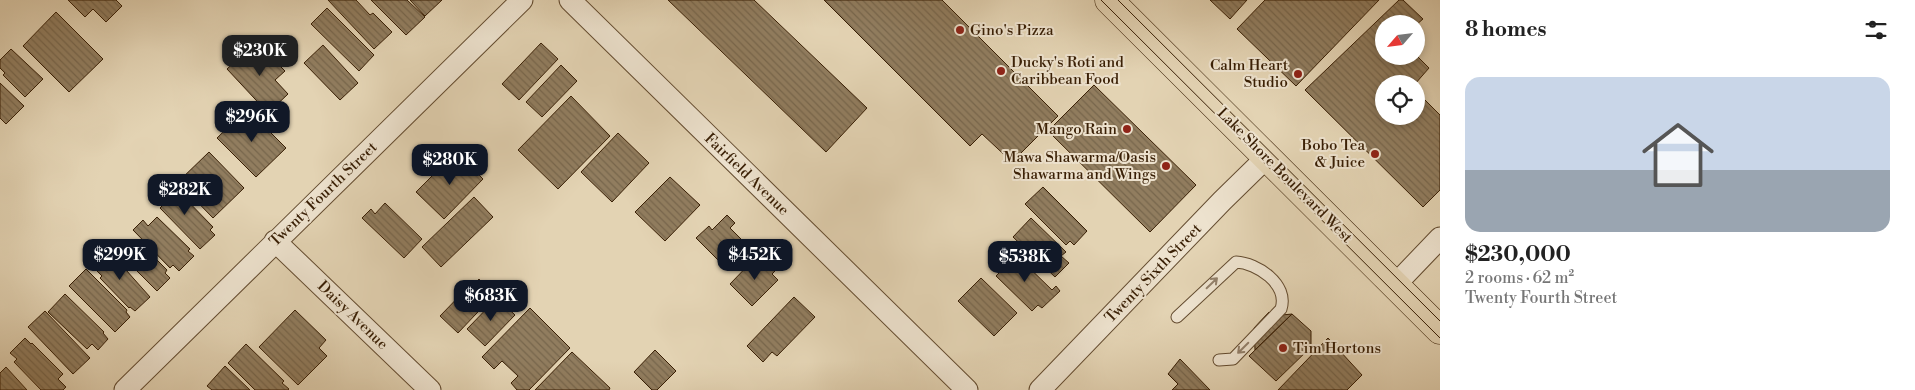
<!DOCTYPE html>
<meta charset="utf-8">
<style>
body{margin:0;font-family:"Libre Bodoni",serif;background:#f6f6f6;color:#222;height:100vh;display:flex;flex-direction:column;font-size:19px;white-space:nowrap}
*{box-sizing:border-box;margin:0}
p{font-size:16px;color:#767676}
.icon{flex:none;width:28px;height:28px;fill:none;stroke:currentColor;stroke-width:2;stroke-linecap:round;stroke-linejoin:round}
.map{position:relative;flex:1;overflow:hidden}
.panel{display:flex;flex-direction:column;background:#fff;width:475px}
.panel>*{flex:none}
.needle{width:32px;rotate:242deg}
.buttons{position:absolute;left:1375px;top:15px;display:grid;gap:10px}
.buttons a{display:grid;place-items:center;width:50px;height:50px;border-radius:50%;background:#fff;box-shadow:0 2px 8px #0003;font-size:25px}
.price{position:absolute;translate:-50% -42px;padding:0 11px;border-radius:10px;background:#111827;color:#fff;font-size:16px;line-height:32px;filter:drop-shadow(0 1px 2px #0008)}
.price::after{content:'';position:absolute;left:50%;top:30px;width:15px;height:11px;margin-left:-8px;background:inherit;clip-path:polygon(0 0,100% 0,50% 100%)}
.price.active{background:#222;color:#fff}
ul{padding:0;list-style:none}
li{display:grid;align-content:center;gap:10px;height:265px;padding:0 25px}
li+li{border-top:1px solid #e0e0e0}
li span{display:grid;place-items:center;height:155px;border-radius:15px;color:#555}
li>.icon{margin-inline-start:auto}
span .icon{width:90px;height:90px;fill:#fffc;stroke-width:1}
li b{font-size:21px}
h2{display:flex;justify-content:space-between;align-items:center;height:60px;padding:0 25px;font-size:21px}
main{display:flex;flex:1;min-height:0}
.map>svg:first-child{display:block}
.building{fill:url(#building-back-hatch);stroke:#391f05}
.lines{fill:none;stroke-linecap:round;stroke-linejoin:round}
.lane-casing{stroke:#644c30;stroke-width:13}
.street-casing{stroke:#644c30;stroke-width:23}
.primary-casing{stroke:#391f05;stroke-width:29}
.lane{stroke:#ede2ce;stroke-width:11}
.street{stroke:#ede2ce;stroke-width:21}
.primary{stroke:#e3d3b3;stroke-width:28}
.tram{stroke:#391f05;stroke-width:1}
.oneway{stroke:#93806a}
.poi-dot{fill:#8f2418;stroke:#ede2ce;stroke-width:2}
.labels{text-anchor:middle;stroke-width:4;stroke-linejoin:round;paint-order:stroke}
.poi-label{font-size:15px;fill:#391f05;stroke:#ede2ce;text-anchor:end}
.street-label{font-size:15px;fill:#391f05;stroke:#ede2ce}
</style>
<main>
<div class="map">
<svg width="1440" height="390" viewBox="0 0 1440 390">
<defs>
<pattern id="building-back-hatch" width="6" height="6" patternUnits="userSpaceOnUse" patternTransform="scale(1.25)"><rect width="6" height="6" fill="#917d5f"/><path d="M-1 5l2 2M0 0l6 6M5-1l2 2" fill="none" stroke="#77664c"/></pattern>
</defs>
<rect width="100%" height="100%" fill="#e3d3b3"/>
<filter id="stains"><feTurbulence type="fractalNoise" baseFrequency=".004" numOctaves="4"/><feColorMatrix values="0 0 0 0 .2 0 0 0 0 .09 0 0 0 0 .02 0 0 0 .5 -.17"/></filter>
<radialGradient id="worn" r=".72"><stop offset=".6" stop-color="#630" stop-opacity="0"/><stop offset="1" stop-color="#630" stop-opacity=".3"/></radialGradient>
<path class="building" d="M68,0h48l6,6 -16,16 -13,-13 -8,8z
M328,0h28l14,15 3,-2 19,19 -18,17z
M371,0h36l18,17 -19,18z
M410,0h32l-17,16z
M668,0h86l113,108 -41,44z
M824,0h118l116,116 -46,46 -30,-28 -12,12z
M1210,0h37l-17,19z
M1265,0h114l-83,86 -59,-57z
M1399,0h4l20,19 -7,6 -32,-1v32l32,-1 13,13 -14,16h-31v32h32v-25l24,24v75l-17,17 -118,-117z
M327,8l47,47 -15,16 -48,-47z
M56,12l47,47 -34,33 -46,-46z
M256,42l29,29 -10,9 13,14 -20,19 -41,-44z
M541,43l17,16 -39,41 -17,-16z
M323,45l35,38 -18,17 -36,-37z
M11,49l32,30 -18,18 -22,-22 2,-2 -5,-5v-8z
M561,65l16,16 -35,36 -16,-15z
M0,83l24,23 -18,18 -6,-6z
M1094,85l102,100 -46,47 -102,-101z
M571,96l39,40 -52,53 -40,-39z
M247,109l39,39 -30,29 -39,-39z
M618,133l31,30 -37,39 -31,-30z
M209,152l35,36 -31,30 -35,-36z
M456,152l27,27 -39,40 -28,-27z
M670,177l30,28 -35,36 -30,-29z
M167,183l8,9 2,-2 36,37 -3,3 5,5 -15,14 -40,-41 2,-2 -9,-9z
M1043,187l44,44 -13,14 -4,-4 -4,4 -41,-41z
M474,197l19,20 -52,50 -19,-20z
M385,203l37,36 -18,19 -42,-40 9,-9 4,5z
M727,215l8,8 -5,5 16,16 -22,22 -28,-28 13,-12 3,4z
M157,217l33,32 -2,2 6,5 -15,15 -6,-6 -3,3 -37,-38 10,-10 5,6z
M1031,218l35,34 -5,4 8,7 -14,14 -42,-40z
M136,239l31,31 -2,3 5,5 -13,13 -36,-36 1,-1 -5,-5 8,-9 5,5z
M105,250l12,12 1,-1 32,36 -15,14 -5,-4 -1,1 -29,-30 2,-2 -11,-11z
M758,255l17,16 -3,3 6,6 -26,26 -22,-22z
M1016,255l36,35 4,-4 4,5 -18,17 -4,-3 -6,6 -36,-35 5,-5 -8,-8 8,-7 8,7z
M86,269l41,41 -1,2 4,5 -15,15 -46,-46z
M981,278l36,35 -23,23 -36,-35z
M479,279l15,16 -36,38 -18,-17 33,-34 2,1z
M65,294l39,38 -1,1 5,6 -10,11 -6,-6 -5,5 -39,-37z
M794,297l21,20 -38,39 -5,-4 -9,10 -16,-16z
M497,298l18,17 -30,31 -18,-17z
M530,308l40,40 -41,42h-12l-6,-7 7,-7 -16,-15 -8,8 -12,-12z
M295,310l31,30 -7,8 8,8 -29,29 -39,-38z
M45,311l45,47 -17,16 -45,-47z
M1269,312l3,4 20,-2 -37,36 -1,-22z
M1292,314l19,17v16l-35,34 -27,-25z
M25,338l6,6 1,-1 31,31 -5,5 8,8 -3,3h-22l-27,-28 3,-3 -7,-6z
M1328,338l34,37 -15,15h-69z
M246,344l38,37 -2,2 7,6 -1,1h-33l-27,-27z
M655,350l21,21 -19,19h-5l-18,-18z
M572,352l38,36 -1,2h-74z
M1180,359l30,31h-38l6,-6 -10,-10z
M225,366l25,24h-38l-5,-4z
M6,367l21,23h-27v-17z"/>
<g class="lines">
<g class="lane-casing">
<path id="lane" d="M1177,317l59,-55c21,1 53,22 45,47l-48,50 -14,1"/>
</g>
<g class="street-casing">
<path id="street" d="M570,0l397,390
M275,241l155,149
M1395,285l45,-47
M125,390l397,-390
M1040,390l182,-189 45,-44"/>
</g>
<g class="primary-casing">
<path id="primary" d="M1109,0l331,330"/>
</g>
<use href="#lane" class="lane"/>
<use href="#street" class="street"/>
<use href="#primary" class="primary"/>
<path class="tram" d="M1101,0l339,338
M1118,0l322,321"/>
</g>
<defs><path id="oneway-shaft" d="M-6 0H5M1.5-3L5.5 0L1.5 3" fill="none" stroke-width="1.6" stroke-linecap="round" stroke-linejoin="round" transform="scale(1.25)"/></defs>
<g class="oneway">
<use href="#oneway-shaft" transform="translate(1212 283) rotate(-44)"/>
<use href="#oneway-shaft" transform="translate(1243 348) rotate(135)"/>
</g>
<g class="poi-dot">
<circle cx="960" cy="30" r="5"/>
<circle cx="1001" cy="71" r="5"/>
<circle cx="1298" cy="74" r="5"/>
<circle cx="1127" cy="129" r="5"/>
<circle cx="1375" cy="154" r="5"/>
<circle cx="1166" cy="166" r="5"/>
<circle cx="1283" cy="348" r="5"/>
</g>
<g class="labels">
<g class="poi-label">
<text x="970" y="35" text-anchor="start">Gino's Pizza</text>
<text x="1011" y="67" text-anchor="start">Ducky's Roti and<tspan x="1011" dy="17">Caribbean Food</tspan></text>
<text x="1288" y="70">Calm Heart<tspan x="1288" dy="17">Studio</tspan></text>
<text x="1117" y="134">Mango Rain</text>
<text x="1365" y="150">Bobo Tea<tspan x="1365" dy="17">&amp; Juice</tspan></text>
<text x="1156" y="162">Mawa Shawarma/Oasis<tspan x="1156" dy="17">Shawarma and Wings</tspan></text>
<text x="1293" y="353" text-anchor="start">Tim Hortons</text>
</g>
<g class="street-label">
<text transform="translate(747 174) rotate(44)" y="5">Fairfield Avenue</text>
<text transform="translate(1285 175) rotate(45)" y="5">Lake Shore Boulevard West</text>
<text transform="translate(323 194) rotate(-44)" y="5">Twenty Fourth Street</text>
<text transform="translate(1153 273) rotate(-46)" y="5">Twenty Sixth Street</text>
<text transform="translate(353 315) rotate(44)" y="5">Daisy Avenue</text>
</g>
</g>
<rect width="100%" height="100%" filter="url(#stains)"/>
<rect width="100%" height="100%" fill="url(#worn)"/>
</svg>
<div class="buttons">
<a><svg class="needle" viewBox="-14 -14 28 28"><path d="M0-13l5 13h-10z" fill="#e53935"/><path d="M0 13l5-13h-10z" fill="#767676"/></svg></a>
<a><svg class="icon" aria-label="locate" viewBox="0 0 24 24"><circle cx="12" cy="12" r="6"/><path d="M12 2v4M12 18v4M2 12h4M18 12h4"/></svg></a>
</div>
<b class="price active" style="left:260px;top:77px">$230K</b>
<b class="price" style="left:252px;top:143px">$296K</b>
<b class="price" style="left:450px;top:186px">$280K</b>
<b class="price" style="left:185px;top:216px">$282K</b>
<b class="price" style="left:120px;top:281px">$299K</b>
<b class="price" style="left:755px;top:281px">$452K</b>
<b class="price" style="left:1025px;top:283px">$538K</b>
<b class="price" style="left:491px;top:322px">$683K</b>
</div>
<section class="panel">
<h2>8 homes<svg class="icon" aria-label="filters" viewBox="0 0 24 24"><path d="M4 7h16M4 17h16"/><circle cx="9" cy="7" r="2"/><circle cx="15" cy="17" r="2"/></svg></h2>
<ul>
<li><span style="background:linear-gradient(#c9d6e8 60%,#9aa5b1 0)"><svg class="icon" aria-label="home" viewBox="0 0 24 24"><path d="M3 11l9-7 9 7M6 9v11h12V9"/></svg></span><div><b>$230,000</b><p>2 rooms · 62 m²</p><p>Twenty Fourth Street</p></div></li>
</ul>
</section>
</main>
